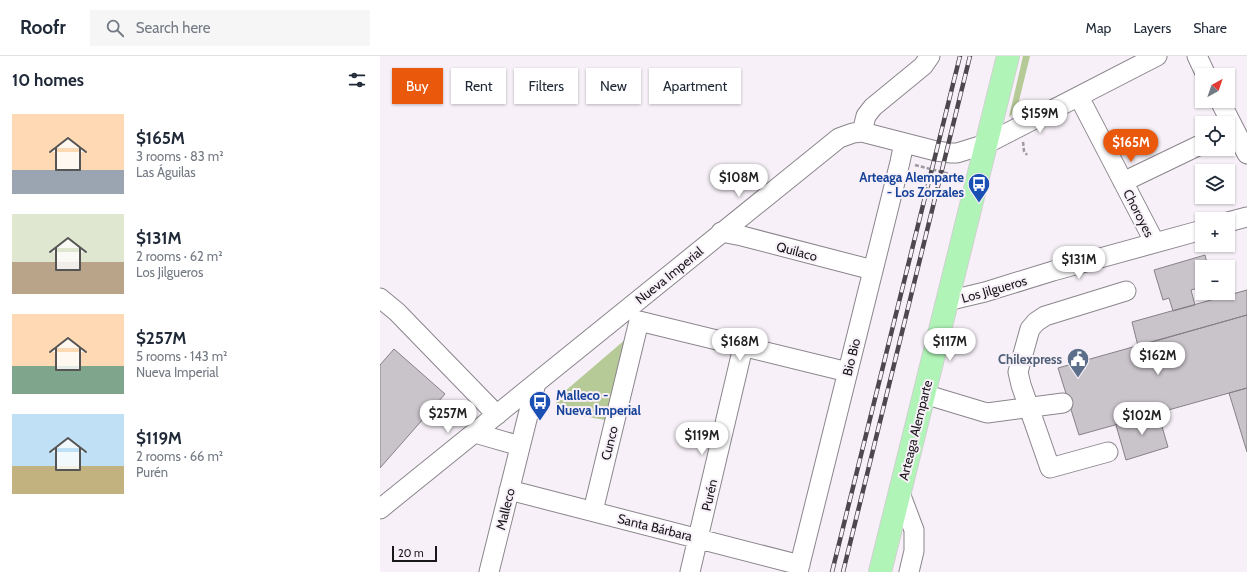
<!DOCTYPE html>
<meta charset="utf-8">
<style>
body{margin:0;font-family:Cabin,sans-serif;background:#f6f6f7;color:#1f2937;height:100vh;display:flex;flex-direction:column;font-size:15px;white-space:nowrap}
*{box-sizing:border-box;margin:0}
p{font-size:13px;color:#747a83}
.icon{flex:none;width:22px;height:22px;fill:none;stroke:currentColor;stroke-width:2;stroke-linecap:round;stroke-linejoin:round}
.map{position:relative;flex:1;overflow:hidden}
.drawer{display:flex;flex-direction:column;background:#fff;width:380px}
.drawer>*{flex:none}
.hud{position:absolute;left:12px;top:12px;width:380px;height:36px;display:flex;gap:8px}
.needle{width:26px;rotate:40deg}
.buttons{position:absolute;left:815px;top:12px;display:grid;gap:8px}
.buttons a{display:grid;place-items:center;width:40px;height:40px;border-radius:0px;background:#fff;box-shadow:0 1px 3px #0004;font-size:20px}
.scale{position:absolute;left:12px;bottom:10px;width:45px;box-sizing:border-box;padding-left:4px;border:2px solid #19171a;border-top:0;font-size:11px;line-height:14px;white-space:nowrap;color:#19171a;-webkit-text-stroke:3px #f7f0f8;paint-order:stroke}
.price{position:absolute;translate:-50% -34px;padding:0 9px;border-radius:14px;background:#fff;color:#222;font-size:13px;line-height:26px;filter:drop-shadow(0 1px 2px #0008)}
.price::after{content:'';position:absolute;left:50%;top:24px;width:12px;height:9px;margin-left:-6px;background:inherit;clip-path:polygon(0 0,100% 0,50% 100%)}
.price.selected{background:#ea580c;color:#fff}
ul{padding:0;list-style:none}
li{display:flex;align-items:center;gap:12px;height:100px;padding:0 12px}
li span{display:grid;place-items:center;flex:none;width:112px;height:80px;border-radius:0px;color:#555}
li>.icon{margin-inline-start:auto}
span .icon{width:48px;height:48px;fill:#fffc;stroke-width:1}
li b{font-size:17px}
h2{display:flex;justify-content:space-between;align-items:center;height:48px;padding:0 12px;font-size:17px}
.pill{padding:0 14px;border-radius:0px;background:#fff;box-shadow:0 1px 3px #0004;font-size:14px;line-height:36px}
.pill.selected{background:#ea580c;color:#fff}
header{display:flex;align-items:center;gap:24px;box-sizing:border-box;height:56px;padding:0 20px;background:#fff;border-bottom:1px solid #e0e1e3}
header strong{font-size:19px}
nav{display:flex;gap:22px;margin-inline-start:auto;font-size:14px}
.search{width:280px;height:36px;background:#f6f6f7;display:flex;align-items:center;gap:10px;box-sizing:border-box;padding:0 14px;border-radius:0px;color:#747a83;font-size:15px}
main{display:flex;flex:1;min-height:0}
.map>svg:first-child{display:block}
.green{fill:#b6ca98}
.building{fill:#c9c3ca;stroke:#868087}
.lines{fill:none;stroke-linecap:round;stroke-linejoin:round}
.minor-casing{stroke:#8b858c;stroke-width:21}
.major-casing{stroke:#d1d1d1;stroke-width:24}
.path{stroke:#9f9aa0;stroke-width:2.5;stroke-dasharray:4 2;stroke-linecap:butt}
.minor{stroke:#fff;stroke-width:19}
.major{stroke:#b0f5b7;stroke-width:22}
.rail-casing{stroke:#4c484d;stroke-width:4.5}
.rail{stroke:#f7f0f8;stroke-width:3;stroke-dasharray:9;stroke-linecap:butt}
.labels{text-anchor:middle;stroke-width:4;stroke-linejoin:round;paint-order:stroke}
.transit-label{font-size:13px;font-weight:bold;fill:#164399;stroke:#f7f0f8;text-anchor:end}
.street-label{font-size:13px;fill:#19171a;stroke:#f7f0f8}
.service-label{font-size:13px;font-weight:bold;fill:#4e5e75;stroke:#f7f0f8;text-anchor:end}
</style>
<header>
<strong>Roofr</strong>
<div class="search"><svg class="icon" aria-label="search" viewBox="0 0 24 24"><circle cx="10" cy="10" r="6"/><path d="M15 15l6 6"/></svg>Search here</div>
<nav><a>Map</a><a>Layers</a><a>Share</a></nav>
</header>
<main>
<section class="drawer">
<h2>10 homes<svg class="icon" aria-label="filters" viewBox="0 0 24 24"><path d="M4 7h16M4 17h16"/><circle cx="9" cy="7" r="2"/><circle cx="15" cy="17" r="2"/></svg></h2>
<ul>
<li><span style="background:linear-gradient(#ffd9b3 70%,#9aa5b1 0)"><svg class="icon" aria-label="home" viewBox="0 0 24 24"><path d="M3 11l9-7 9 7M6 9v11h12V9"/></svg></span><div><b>$165M</b><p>3 rooms · 83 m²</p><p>Las Águilas</p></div></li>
<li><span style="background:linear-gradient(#dfe7d0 60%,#b9a48a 0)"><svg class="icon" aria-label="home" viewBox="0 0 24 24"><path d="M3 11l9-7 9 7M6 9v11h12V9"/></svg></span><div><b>$131M</b><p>2 rooms · 62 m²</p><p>Los Jilgueros</p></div></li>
<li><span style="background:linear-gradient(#ffd9b3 65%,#7fa58c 0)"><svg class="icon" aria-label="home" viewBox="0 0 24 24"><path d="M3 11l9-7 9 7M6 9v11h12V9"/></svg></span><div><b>$257M</b><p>5 rooms · 143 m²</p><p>Nueva Imperial</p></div></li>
<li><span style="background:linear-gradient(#bfe0f5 65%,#c2b280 0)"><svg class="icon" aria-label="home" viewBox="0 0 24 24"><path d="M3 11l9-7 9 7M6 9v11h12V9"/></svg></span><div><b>$119M</b><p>2 rooms · 66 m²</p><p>Purén</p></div></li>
</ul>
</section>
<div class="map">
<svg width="867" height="516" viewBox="0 0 867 516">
<rect width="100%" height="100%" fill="#f7f0f8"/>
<path class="green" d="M643,0h7l-13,53 -8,8z
M247,282l-22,82 -50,-9 2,-13z"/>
<path class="building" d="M825,199l3,12h-6v20l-11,3 4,15 -22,6 -4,-13 -6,2 -9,-30z
M867,234v25l-109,31 -6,-24z
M867,259v73l-168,47 -21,-67z
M14,293l51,45 -65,74v-103z
M867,332v64l-18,-59z
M778,357l10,34 -42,13 -10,-35z"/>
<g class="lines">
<g class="minor-casing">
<path id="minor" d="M817,0l9,19
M699,41l76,146
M840,45l27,53
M482,76l4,-16 7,-9 50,-41 7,-10
M743,126l79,-38
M848,166l19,-5
M341,176l21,4 131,34
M0,242l17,14 100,103
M567,245l38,-9 68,-21 149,-41
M259,265l209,51
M544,338l63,19 76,-10
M95,377l45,13
M728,396l-58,16 -29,-83 -3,-13 12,-43 6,-7 9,-6 81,-25
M129,434l291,75
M520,437l14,37v21l-5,21
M0,453l459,-371 14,-5 9,-1 74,19 15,2h6l29,-9 171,-88
M213,455l46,-190
M109,516l47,-189
M310,516l53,-225
M418,516l102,-410 4,-19"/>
</g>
<g class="major-casing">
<path id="major" d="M500,516l128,-516"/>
</g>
<path class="path" d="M643,86l1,9 3,4
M535,109l46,12"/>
<use href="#minor" class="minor"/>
<use href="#major" class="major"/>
<g class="rail-casing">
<path id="rail" d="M452,516l128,-516
M463,516l127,-516"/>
</g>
<use href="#rail" class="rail"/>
</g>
<defs>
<g id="bus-pin" transform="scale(1.15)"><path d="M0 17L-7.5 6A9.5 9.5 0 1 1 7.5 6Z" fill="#1a4fb4" stroke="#f7f0f8"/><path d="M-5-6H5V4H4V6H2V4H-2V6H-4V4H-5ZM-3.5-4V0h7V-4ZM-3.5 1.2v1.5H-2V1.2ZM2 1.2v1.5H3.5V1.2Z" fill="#fff"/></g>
<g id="civic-pin" transform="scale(1.15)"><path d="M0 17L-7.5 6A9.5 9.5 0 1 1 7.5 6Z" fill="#5c6f8a" stroke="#f7f0f8"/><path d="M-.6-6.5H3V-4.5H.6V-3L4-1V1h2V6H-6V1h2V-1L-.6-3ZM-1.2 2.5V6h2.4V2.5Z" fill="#fff"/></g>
</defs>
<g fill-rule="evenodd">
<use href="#bus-pin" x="599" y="128"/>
<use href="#civic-pin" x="698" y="303"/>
<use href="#bus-pin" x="160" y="346"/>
</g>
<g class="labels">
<g class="transit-label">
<text x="584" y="126">Arteaga Alemparte<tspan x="584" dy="15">- Los Zorzales</tspan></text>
<text x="176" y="344" text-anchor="start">Malleco -<tspan x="176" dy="15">Nueva Imperial</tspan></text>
</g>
<g class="street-label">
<text transform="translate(759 157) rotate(63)" y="5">Choroyes</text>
<text transform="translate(417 195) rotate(15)" y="5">Quilaco</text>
<text transform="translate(289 219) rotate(-39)" y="5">Nueva Imperial</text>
<text transform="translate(614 233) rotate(-16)" y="5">Los Jilgueros</text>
<text transform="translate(471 301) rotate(-76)" y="5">Bio Bio</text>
<text transform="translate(535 374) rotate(-76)" y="5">Arteaga Alemparte</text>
<text transform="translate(229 387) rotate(-76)" y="5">Cunco</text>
<text transform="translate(329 439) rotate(-77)" y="5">Purén</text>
<text transform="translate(125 453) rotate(-76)" y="5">Malleco</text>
<text transform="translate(275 471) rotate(14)" y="5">Santa Bárbara</text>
</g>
<g class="service-label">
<text x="682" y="308">Chilexpress</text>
</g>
</g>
</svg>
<div class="buttons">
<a><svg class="needle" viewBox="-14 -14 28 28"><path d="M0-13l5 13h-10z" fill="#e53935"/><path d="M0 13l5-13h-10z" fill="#747a83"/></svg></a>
<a><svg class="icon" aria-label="locate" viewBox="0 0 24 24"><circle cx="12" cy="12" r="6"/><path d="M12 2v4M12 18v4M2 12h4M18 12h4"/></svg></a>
<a><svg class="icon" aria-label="layers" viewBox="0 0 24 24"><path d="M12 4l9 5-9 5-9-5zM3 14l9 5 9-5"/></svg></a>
<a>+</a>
<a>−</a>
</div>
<div class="scale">20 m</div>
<b class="price" style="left:660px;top:78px">$159M</b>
<b class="price selected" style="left:751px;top:107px">$165M</b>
<b class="price" style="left:359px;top:142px">$108M</b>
<b class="price" style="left:699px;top:224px">$131M</b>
<b class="price" style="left:360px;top:306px">$168M</b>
<b class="price" style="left:570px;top:306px">$117M</b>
<b class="price" style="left:778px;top:320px">$162M</b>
<b class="price" style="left:68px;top:378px">$257M</b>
<b class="price" style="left:762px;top:380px">$102M</b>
<b class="price" style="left:322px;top:400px">$119M</b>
<div class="hud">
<a class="pill selected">Buy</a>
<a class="pill">Rent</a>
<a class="pill">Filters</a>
<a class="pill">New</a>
<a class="pill">Apartment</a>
</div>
</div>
</main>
